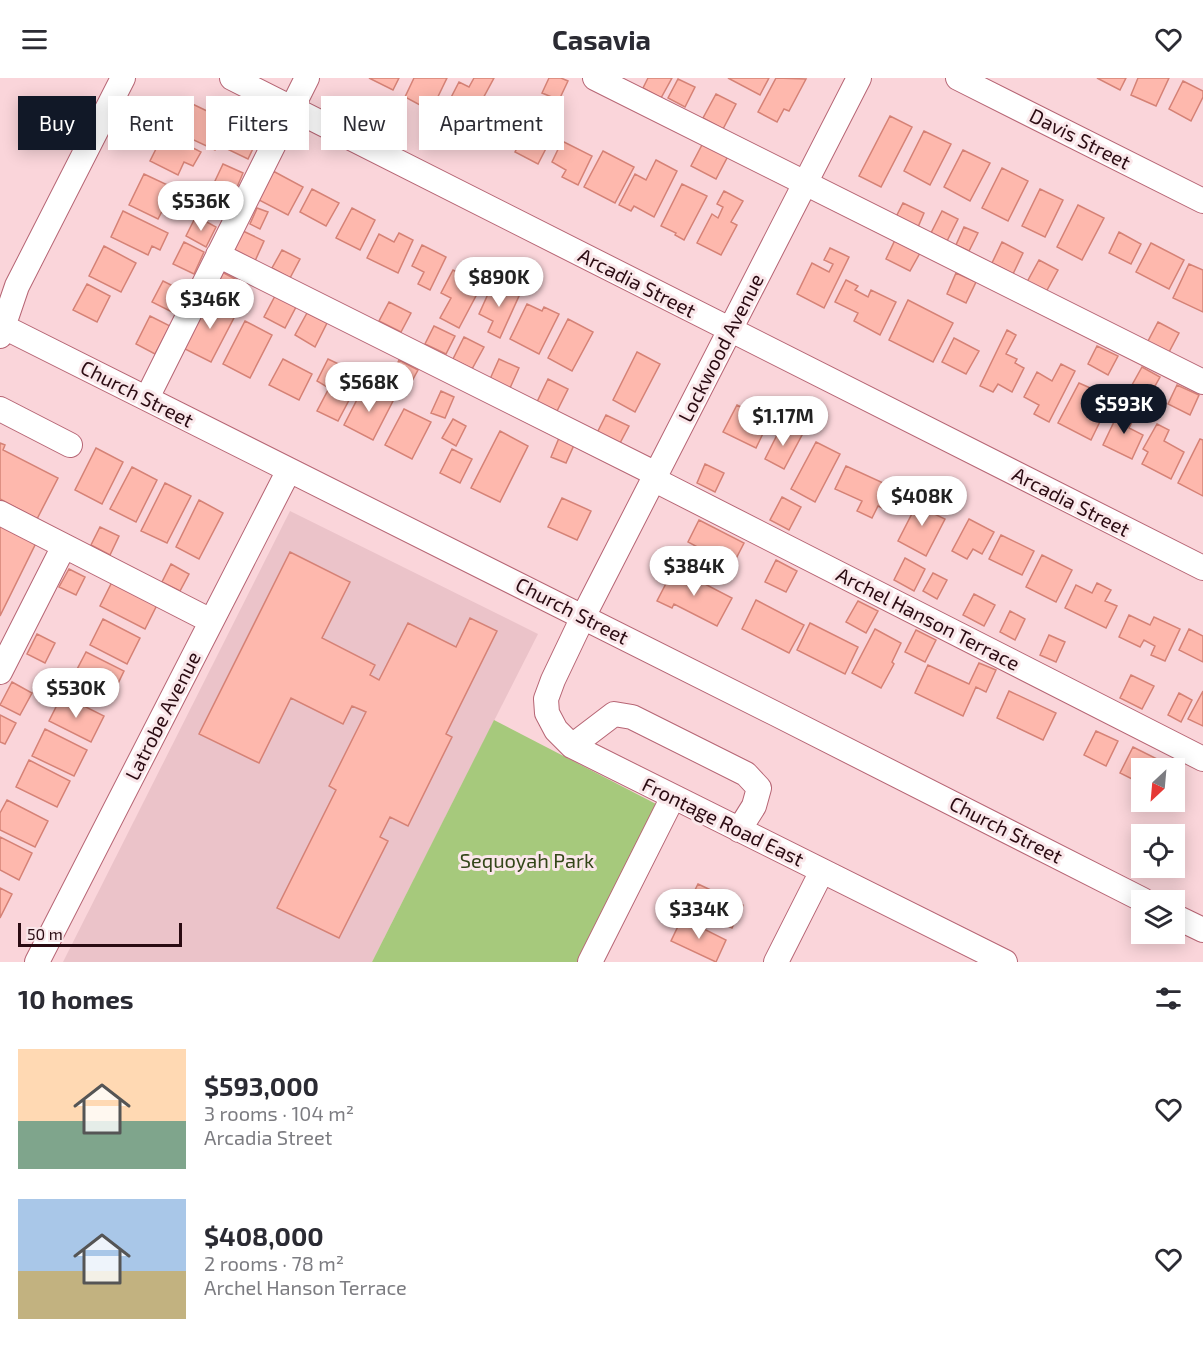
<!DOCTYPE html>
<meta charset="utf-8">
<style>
body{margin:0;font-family:"Exo 2",sans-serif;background:#f7f7f7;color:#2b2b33;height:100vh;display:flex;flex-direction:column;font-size:22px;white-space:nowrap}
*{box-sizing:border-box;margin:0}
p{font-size:20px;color:#7c7c81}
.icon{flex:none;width:33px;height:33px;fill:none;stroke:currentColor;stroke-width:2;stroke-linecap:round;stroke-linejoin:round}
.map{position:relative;height:884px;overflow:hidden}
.side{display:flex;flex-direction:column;background:#fff;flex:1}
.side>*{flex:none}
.hud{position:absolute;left:18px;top:18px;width:600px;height:54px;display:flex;gap:12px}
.needle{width:39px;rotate:206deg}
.fabs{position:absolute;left:1131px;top:680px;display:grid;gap:12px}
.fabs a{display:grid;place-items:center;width:54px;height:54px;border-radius:0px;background:#fff;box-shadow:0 3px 15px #0003;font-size:30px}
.scale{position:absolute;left:18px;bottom:15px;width:164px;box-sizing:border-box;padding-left:6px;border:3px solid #2a0b12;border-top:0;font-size:16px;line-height:21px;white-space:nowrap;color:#2a0b12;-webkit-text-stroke:4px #fae7ea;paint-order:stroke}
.price{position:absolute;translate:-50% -51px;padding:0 14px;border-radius:21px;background:#fff;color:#222;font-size:20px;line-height:39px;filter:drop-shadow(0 2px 3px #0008)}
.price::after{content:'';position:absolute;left:50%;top:36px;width:18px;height:14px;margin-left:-9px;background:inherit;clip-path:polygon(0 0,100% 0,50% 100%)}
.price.active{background:#111827;color:#fff}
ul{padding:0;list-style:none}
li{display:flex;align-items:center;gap:18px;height:150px;padding:0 18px}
li span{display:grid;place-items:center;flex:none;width:168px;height:120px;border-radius:0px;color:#555}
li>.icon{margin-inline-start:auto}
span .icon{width:72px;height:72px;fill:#fffc;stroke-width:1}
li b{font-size:26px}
h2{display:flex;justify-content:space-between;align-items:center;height:72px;padding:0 18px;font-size:26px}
.tag{padding:0 21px;border-radius:0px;background:#fff;box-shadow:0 3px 15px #0003;font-size:21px;line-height:54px}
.tag.active{background:#111827;color:#fff}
header{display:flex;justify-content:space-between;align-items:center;height:78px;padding:0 18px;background:#fff;font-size:27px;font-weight:700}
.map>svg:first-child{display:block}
.built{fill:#ebc3c9}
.green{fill:#a6c97c}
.building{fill:#feb8ad;stroke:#d58276;stroke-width:1.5}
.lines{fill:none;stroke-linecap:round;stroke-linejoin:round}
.minor-casing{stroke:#b66574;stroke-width:26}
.minor{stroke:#fff;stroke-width:24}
.labels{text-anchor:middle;stroke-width:6;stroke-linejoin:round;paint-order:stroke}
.street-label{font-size:20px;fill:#2a0b12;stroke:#fae7ea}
.park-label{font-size:20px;fill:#334619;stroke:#fae7ea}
</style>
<header><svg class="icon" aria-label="menu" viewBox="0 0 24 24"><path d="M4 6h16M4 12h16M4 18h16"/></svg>Casavia<svg class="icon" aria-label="heart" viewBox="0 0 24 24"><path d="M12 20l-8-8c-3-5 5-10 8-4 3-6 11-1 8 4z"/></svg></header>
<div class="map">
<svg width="1203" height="884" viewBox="0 0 1203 884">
<rect width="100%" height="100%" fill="#fad5da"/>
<path class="built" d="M290,433l248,123 -166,328h-309z"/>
<path class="green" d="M494,642l166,86 -79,156h-209z"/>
<path class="building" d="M369,0h30l-6,12z
M414,0h33l-16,33 -26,-14z
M474,0h20l-27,50 -25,-13 17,-33 10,5z
M549,0h12l7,3 -9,19 -17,-7z
M648,0h24l-11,20 -18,-10z
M728,0h41l-9,17z
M776,0l30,1 -17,32 -5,-2 -7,13 -19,-10z
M1097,0h29l-6,12z
M1138,0h31l-13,28 -25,-11z
M678,1l17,8 -10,20 -17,-9z
M1183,3l20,10v6l-12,24 -22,-12z
M716,16l20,10 -13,25 -20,-11z
M180,20l79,38 -11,23 -31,-15 -2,6 -49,-23z
M493,20l29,14 -18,35 -28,-14z
M890,38l22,11 -31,60 -22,-11z
M533,39l23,12 -18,35 -23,-12z
M924,53l27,13 -21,41 -26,-14z
M164,55l37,19 -8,14 -9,-4 -6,13 -28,-14z
M562,63l30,15 -14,29 -16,-8 4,-7 -14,-8z
M703,65l25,13 -12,23 -25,-13z
M963,72l27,13 -20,38 -26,-14z
M603,73l31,16 -19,36 -31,-16z
M656,82l21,11 -23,46 -20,-11 -3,5 -12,-6 16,-31 11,6z
M223,86l20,9 -8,19 -21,-9z
M1002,90l26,13 -20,40 -26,-13z
M273,93l30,16 -15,28 -29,-15z
M144,96l30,14 -16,31 -29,-14z
M682,106l25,12 -23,44 -9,-5 1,-2 -15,-7z
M312,111l27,14 -13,23 -26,-14z
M1040,111l23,11 -18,37 -23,-11z
M724,113l19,10 -12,21 6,3 -16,30 -24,-12 15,-29 6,4 5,-11 -6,-3z
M903,125l21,10 -6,14 -22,-10z
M1078,127l26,13 -22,42 -25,-13z
M257,130l11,4 -8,17 -10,-5z
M352,130l23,12 -15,30 -24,-12z
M123,133l45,22 -8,17 -8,-4 -4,9 -37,-18z
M942,133l16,8 -11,22 -16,-8z
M196,138l20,11 -10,20 -20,-11z
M964,149l14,6 -9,18 -13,-6z
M243,153l21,10 -9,20 -22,-11z
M1119,154l22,12 -10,20 -22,-11z
M399,155l14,7 -15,33 -31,-15 12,-24 15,8z
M895,162l25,13 -10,18 -24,-12z
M184,164l20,10 -10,22 -21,-10z
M1002,164l21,11 -10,21 -21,-11z
M1151,165l33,17 -15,29 -33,-17z
M422,167l24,12 -16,33 -12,-6 6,-12 -12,-6z
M104,168l32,17 -15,29 -32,-16z
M830,170l19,9 -25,51 -27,-14 15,-31 17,9 4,-8 -9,-4z
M282,172l18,9 -10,19 -18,-10z
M1039,182l19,10 -12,22 -19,-10z
M1189,186l14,6v42l-30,-14z
M470,190l16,9 -27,51 -19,-10 11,-20 -10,-5 12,-23 12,6z
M222,194l19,10 -9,18 -19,-10z
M956,195l20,9 -10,21 -19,-9z
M846,202l12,6 -3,4 13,7 3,-7 25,12 -16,33 -26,-14 4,-8 -23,-11z
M163,203l24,12 -11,21 -24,-12z
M493,205l26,13 -19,42 -12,-6 5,-11 -14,-7z
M87,206l23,12 -13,26 -24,-12z
M275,218l21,11 -11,21 -21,-11z
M209,220l28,14 -26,50 -28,-14z
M908,222l45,23 -20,39 -44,-22z
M389,224l22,11 -10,19 -22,-11z
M527,226l15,7 2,-4 15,7 -20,40 -29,-15z
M307,235l20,10 -12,24 -20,-12z
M150,238l20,10 -15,28 -19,-10z
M568,241l25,13 -21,39 -24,-13z
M245,243l27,14 -22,43 -27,-14z
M1158,244l21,11 -11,21 -21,-11z
M434,248l21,10 -9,18 -21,-10z
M1007,252l9,5 -10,19 11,5 -2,4 9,5 -12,24 -14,-8 -5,8 -13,-6z
M464,259l20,10 -12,22 -19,-10z
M954,260l25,13 -13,23 -24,-12z
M1097,268l21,10 -10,19 -20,-11z
M637,274l23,12 -25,48 -22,-12z
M283,281l29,15 -13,26 -30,-15z
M328,281l17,8 -5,9 17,9 -19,36 -21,-10 12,-23 -12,-7z
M499,281l20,9 -9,20 -20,-9z
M399,282l19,10 -11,20 -18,-9z
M1061,286l14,7 -26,51 -15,-8 5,-9 -15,-8 13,-25 15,9z
M1142,289l18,10 -10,18 -18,-10z
M548,301l20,10 -11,22 -20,-9z
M1079,305l18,8 -2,5 14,7 -18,37 -33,-17z
M1177,307l22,10 -9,20 -22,-11z
M364,308l29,15 -20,39 -29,-15z
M441,313l13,6 -9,21 -14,-5z
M737,327l32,16 -13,27 -33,-16z
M1121,329l15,7 -7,14 14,7 -11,24 -29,-14z
M404,331l27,13 -19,37 -27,-14z
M606,337l23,11 -10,19 -22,-12z
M453,341l13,7 -10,20 -14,-8z
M1157,346l12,6 -5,11 20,11 -13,27 -29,-15 6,-12 -5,-3z
M782,347l20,10 -18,34 -19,-10z
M500,353l28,15 -28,56 -29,-14z
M559,360l15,7 -8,18 -15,-6z
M1200,361l3,1v56l-25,-13z
M816,364l24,12 -25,48 -24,-13z
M0,365l5,2 -2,5 55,28 -21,41 -37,-20z
M96,370l27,14 -21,42 -27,-14z
M452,371l20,10 -12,24 -20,-10z
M705,386l19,9 -9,19 -18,-9z
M846,388l57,26 -10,21 -15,-7 -6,12 -15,-7 5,-10 -27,-12z
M132,389l25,13 -21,42 -26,-13z
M165,405l26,13 -24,47 -26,-12z
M922,416l13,7 -5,11 15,7 -19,37 -28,-15z
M782,419l19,10 -12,23 -19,-10z
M562,420l29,13 -14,29 -29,-13z
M199,422l24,13 -24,46 -23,-12z
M969,441l25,13 -12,22 -9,-5 -6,10 -15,-8z
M699,442l45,23 -21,41 -27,-13 9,-20 -17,-9z
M0,447l36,18 -36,73z
M100,449l19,9 -9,19 -19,-10z
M1001,457l33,16 -12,24 -33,-16z
M290,474l60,30 -28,56 53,27 -5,10 9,5 29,-57 48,24 14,-29 27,13 -51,103 6,3 -44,89 -18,-9 -10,20 8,4 -49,97 -62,-30 59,-118 -7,-4 37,-74 -14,-6 -9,18 -52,-26 -32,65 -60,-29z
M1042,477l30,15 -16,32 -30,-15z
M905,480l20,11 -11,22 -20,-11z
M776,482l21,11 -11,21 -21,-10z
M171,486l18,10 -9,17 -18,-9z
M674,490l58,30 -15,28 -43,-22 -2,4 -15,-7z
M69,491l16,8 -9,18 -17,-8z
M933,495l14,7 -10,19 -14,-8z
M113,502l45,23 -13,26 -45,-23z
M1097,505l14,7 -6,11 12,5 -11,22 -41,-20 11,-23 16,8z
M974,516l21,11 -11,21 -21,-11z
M756,522l48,25 -15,28 -47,-24z
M858,523l20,10 -12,22 -20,-11z
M1010,533l15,8 -10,21 -15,-8z
M1129,537l21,10 4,-8 26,12 -15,32 -14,-6 4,-9 -11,-6 -4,7 -21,-10z
M103,541l37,19 -13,26 -37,-19z
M810,545l48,24 -13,27 -48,-24z
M875,551l26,14 -9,19 2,2 -13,24 -29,-15z
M1189,551l14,7v26l-24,-12z
M916,552l20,10 -11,22 -20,-10z
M37,556l18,9 -10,20 -18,-9z
M1049,557l16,7 -9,20 -16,-7z
M86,574l38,19 -13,27 -39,-19z
M979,585l17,7 -10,22 -10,-5 -13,29 -48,-23 13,-28 41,19z
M1131,597l23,11 -12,23 -22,-11z
M12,604l20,11 -12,22 -20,-10z
M1009,613l47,22 -13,27 -46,-22z
M1203,613v35l-15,-7z
M1179,615l13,7 -11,22 -13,-7z
M62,617l42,21 -13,26 -42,-21z
M0,637l16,8 -11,21 -5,-2z
M45,651l42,21 -13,26 -42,-20z
M1096,653l22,10 -12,25 -22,-11z
M1133,669l46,23 -5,8v-10h-32v16l-22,-11z
M29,682l41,21 -13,26 -41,-20z
M7,722l41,21 -13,26 -35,-17v-17z
M0,759l32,16 -13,27 -19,-10z
M698,806l45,21 -11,23 -45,-22z
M0,810l12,6 -12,24z
M682,840l44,22 -10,22 -45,-21z"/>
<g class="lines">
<g class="minor-casing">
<path id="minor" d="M232,0l971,490
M595,0l608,304
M859,0l-276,539 -30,63 -7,19 1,14 9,17 16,16 433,216
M958,0l245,123
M218,177l438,219
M0,247l776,389 367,186
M0,258l17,-50 106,-208
M147,320l160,-320
M0,331l70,36
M653,401l550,280
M0,435l211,108
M0,594l64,-126
M572,668l42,-32 18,3 114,57 13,14 -5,18 -15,24
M1174,838l29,14
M37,884l252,-492
M590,884l83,-165
M776,884l46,-91"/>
</g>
<use href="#minor" class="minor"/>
</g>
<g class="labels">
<g class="street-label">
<text transform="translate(1080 61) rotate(27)" y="7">Davis Street</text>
<text transform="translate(637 205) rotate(27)" y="7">Arcadia Street</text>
<text transform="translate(721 270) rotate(-63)" y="7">Lockwood Avenue</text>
<text transform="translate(137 316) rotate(27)" y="7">Church Street</text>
<text transform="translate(1071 424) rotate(27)" y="7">Arcadia Street</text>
<text transform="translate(572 533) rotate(27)" y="7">Church Street</text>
<text transform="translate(928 541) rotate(27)" y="7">Archel Hanson Terrace</text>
<text transform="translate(163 638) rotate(-63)" y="7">Latrobe Avenue</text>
<text transform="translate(723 744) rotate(26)" y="7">Frontage Road East</text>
<text transform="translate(1006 752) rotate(27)" y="7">Church Street</text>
</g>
<g class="park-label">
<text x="527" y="790">Sequoyah Park</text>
</g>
</g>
</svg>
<div class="fabs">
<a><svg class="needle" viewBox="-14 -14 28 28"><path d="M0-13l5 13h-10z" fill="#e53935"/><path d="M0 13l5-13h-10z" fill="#7c7c81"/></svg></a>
<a><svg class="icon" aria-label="locate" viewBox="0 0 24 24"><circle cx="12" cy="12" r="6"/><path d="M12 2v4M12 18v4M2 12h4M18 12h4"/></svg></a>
<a><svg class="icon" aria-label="layers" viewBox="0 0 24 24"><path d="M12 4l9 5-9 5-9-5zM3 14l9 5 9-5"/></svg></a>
</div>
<div class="scale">50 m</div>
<b class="price" style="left:201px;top:154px">$536K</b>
<b class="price" style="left:499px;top:230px">$890K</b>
<b class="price" style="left:210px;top:252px">$346K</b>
<b class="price" style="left:369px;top:335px">$568K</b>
<b class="price active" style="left:1124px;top:357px">$593K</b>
<b class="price" style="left:783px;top:369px">$1.17M</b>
<b class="price" style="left:922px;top:449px">$408K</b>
<b class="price" style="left:694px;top:519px">$384K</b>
<b class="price" style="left:76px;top:641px">$530K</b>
<b class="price" style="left:699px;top:862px">$334K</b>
<div class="hud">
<a class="tag active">Buy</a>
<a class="tag">Rent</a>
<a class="tag">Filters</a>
<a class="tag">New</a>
<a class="tag">Apartment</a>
</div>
</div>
<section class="side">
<h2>10 homes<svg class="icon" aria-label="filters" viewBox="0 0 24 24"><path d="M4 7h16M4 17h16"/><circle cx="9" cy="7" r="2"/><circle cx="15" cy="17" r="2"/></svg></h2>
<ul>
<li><span style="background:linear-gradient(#ffd9b3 60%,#7fa58c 0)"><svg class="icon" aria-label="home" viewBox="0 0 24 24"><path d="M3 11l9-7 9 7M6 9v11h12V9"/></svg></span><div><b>$593,000</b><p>3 rooms · 104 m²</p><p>Arcadia Street</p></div><svg class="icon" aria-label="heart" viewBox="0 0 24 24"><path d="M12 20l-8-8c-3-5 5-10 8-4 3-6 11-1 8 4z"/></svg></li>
<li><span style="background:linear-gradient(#a9c7e8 60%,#c2b280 0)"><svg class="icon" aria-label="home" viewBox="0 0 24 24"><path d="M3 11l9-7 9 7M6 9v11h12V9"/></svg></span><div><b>$408,000</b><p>2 rooms · 78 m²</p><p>Archel Hanson Terrace</p></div><svg class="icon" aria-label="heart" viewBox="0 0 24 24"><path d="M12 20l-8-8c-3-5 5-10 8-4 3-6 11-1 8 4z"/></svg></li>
</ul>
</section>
